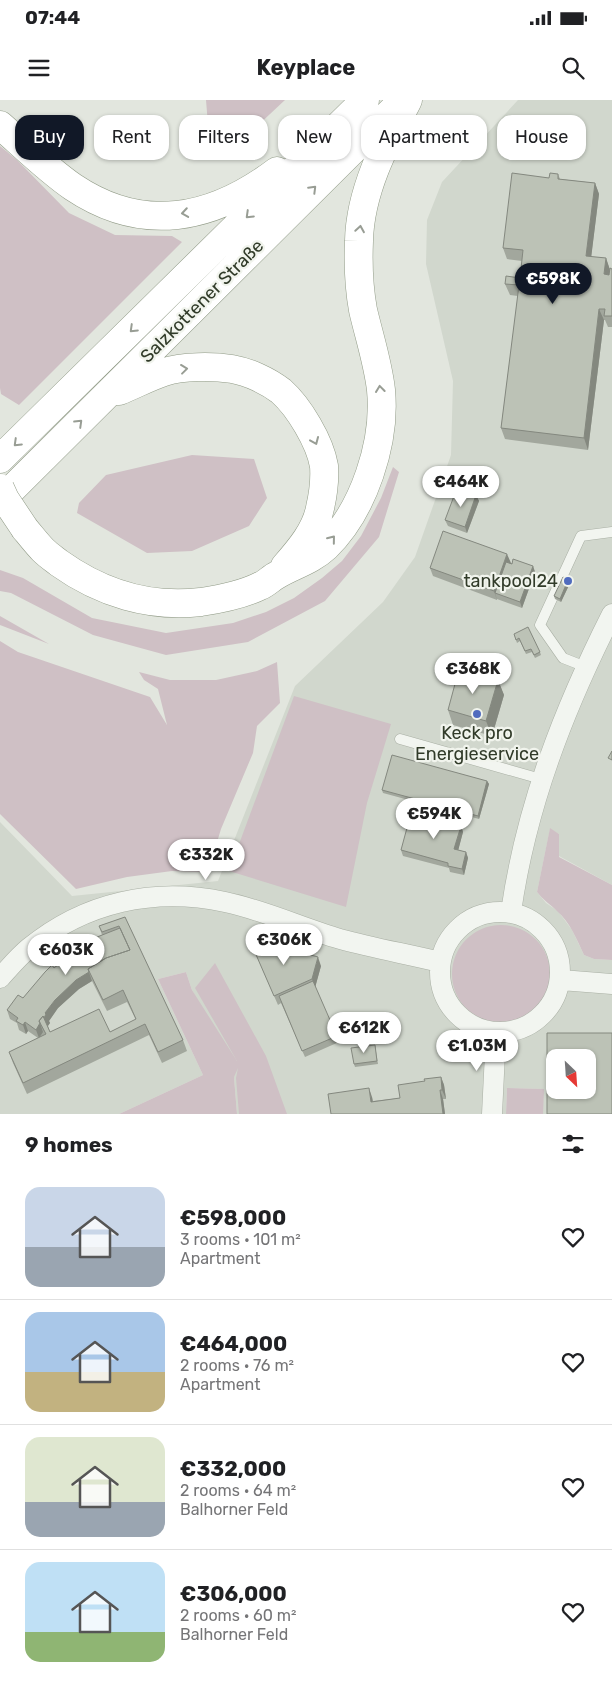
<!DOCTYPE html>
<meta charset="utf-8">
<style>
body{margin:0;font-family:Rubik,sans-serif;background:#f6f6f6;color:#202124;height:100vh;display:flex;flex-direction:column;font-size:19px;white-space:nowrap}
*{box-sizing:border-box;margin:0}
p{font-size:16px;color:#757577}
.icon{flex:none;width:28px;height:28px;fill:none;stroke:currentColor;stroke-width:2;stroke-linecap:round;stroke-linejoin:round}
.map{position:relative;height:1014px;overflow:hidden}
.sheet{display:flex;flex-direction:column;background:#fff;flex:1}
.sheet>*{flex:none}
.banner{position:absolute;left:15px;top:15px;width:582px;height:45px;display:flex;gap:10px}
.needle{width:32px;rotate:155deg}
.buttons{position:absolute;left:546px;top:949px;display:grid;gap:10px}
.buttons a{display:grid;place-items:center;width:50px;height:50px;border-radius:10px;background:#fff;box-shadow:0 1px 4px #0004;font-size:25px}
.price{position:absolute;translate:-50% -42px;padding:0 11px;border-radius:18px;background:#fff;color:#222;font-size:16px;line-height:32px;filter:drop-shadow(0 1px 2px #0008)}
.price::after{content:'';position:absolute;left:50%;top:30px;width:15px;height:11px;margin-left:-8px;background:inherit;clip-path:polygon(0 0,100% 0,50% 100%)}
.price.selected{background:#111827;color:#fff}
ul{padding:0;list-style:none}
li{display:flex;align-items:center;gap:15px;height:125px;padding:0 25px}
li+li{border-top:1px solid #e0e0e0}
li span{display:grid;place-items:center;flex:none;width:140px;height:100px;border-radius:15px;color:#555}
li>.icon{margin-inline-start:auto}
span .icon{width:60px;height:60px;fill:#fffc;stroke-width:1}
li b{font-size:21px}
h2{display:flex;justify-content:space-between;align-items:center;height:60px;padding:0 25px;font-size:21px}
.tag{padding:0 18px;border-radius:15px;background:#fff;box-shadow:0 1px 4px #0004;font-size:18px;line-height:45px}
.tag.selected{background:#111827;color:#fff}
.status{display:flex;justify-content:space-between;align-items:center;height:35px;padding:0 25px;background:#fff;direction:ltr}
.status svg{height:14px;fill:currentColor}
header{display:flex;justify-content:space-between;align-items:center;height:65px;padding:0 25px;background:#fff;font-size:22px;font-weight:700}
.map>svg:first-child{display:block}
.built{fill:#d1d7cd;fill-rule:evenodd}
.green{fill:#cfc0c5}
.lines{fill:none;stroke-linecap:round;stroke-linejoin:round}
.service-casing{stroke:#a9afa4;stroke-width:11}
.minor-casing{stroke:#a9afa4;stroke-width:21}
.trunk-casing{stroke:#919b87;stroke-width:29}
.service{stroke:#f2f5f0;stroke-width:10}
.minor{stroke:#f2f5f0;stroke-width:20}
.trunk{stroke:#fff;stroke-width:28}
.trunk-bridge-casing{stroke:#919b87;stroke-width:29;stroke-linecap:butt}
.trunk-bridge{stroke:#fff;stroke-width:28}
.wall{fill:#a2a79d;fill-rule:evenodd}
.shaded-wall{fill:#84887f}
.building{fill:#bcc2b6;stroke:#84887f;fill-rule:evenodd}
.oneway{stroke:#989d94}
.poi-dot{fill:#506bbe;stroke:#f1f4ed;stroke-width:2}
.labels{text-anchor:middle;stroke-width:4.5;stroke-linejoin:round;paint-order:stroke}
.street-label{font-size:18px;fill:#313b29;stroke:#f1f4ed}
.poi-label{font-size:18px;fill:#313b29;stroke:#f1f4ed;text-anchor:end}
</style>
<div class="status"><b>07:44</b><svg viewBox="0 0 49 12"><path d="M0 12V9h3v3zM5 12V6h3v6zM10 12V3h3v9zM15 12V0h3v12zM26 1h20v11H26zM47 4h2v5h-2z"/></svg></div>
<header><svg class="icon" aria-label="menu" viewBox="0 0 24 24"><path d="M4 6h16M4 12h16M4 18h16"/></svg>Keyplace<svg class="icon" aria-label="search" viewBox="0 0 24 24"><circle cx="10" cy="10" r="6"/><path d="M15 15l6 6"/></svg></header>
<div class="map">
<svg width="612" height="1014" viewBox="0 0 612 1014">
<rect width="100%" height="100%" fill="#e2e6de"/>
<path class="built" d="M518,0h94v785l-53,-29v-22l-9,-5 -13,63 9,11 12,8 14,19 12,25 10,4 18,1v154h-69v-25l-36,-1 -1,26h-269l-3,-37 -42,-87 -6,-18 -28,7 45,96 -84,39h-119v-292l72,74 146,-15 77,-195 88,-84 32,-45 36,-102 2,-74 -27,-117 1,-44 15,-38zM555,958h33v32h-33z"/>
<path class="green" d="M206,0h79l-49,46 -27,-9z
M0,46l17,14 52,53 46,22 57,1 10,6 -163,163 -18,-11 -1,-6z
M192,355l62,4 13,39 -18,28 -57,25 -45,2 -70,-40 2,-10 27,-28z
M393,367l6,5 -20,65 -54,64 -77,41 -82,13 -73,-20 -82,-42 -11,-2v-21l23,8 69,40 74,15 67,-10 33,-11 28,-14 28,-20 20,-17 19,-25 20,-38z
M0,516l49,28 -49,-19z
M0,541l18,11 132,45 17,28 -9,-36 -14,-9 -5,-8 31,8h46l41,-9 20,-9 3,41 -23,23 -4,27 -32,76 -13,43 -36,-1 -45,6 -51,12 -76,-75z
M294,596l97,28 -24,79 -21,104 -117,-36z
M550,728l9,6v23l53,28v75l-18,-1 -10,-4c-7,-15 -14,-33 -27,-44 -7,-7 -13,-10 -20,-19z
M452 874a49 49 0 1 1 98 0a49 49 0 1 1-98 0Z
M215,863l51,93 21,58h-48l-3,-36 2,-10 -4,9 3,37h-118l84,-39 -45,-96 28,-7 6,18 45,71 -42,-73z
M507,988l37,1 -1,25h-37z"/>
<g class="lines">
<g class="service-casing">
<path id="service" d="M586,567l-23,-9 -23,-33 41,-89 31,-4
M400,639l141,40"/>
</g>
<g class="minor-casing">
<path id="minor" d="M440 872a60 60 0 1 1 120 0a60 60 0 1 1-120 0Z
M511,812c15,-106 53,-203 101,-298
M0,878c9,-10 18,-21 29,-30 56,-46 125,-61 196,-46 39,8 77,26 115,37 33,9 67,15 100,23
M561,880l51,4
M492,1014l4,-81"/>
</g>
<g class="trunk-casing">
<path id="trunk" d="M0,25c24,21 47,44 73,62 70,47 139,33 204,-16
M119,291c15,-6 30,-14 45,-19 19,-6 49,-6 68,-3 17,3 36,12 49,22 18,16 39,51 43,75 1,14 -1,29 -4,42 -4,22 -20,41 -35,58
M0,359l365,-359
M0,401l396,-394
M25,429c6,7 12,15 18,21 5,5 11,9 16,13 42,30 91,45 142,39 20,-3 41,-7 59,-16 6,-2 11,-8 17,-11 17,-10 34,-14 49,-28 38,-37 60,-105 55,-157 -3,-27 -12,-54 -18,-80 -4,-22 -5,-46 -4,-69 1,-50 26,-97 49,-141"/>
</g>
<use href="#service" class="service"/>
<use href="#minor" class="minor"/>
<use href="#trunk" class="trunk"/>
<g class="trunk-bridge-casing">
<path id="trunk-bridge" d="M0,388l5,11 20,30"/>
</g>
<use href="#trunk-bridge" class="trunk-bridge"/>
</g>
<path class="wall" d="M558,74l2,5 35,4 4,11 -8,63 15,1 4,12 2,-1v58h-4l-3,-7h-1l-16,130 -83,-11 -4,-11 17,-132 -8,-1 -5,-11 15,-6 2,-17 -15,-2 -4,-11 46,-70z
M476,395l3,6 -12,32 -19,-7 -3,-6z
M510,463l23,3 2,6 -13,36 -25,-9v1l-64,-24 -3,-8z
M570,483l-9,19 -6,-3 -1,-3z
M514,534l26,18 1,3 -6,3 -3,-6 -6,2 -6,-13 -3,2z
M498,580l6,15 -12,41 -39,-11 -5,-15z
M487,681l2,3 -10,35 -96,-26 -1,-3z
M461,726l2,6 -5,18 8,2 2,6 -4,17 -14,-3 -1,-4 -46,-12 -2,-6z
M125,817l58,123 4,11 -25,12 -13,-28 -122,59 -14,-31 -4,-11 29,-14 -10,-7 -2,3 -7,-4 -2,-7 -7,-4 -3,-9 16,-12 31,-30 9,-7 -1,-3 40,-23 -3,-9zM92,881l15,30 20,-9 9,18 -26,12h-60l-2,-6 2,-3 -1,-2 9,-13 21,-19z
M254,850l67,16 -6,21 24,55 -34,15 -24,-54 -3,2z
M375,945l3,19 -23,3 -1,-3z
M441,977l3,8 2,14h-3l2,15h-114l41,-17 1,4 27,-3 25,-17z"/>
<path class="shaded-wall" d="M595,83l4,11 -9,73 -4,-11z
M606,158l4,12 -2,16 -4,-12z
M599,209l5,11 -16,130 -4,-12z
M476,395l3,6 -12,32 -2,-6z
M507,454l4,9 -16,30 2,7 -3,-9z
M533,466l2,6 -13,36 -2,-6z
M568,480l2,3 -9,19 -1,-3z
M498,580l6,15 -12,41 -6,-15z
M487,681l2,3 -10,35 -1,-3z
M461,726l2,6 -6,23 -3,-6z
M466,752l2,6 -4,17 -2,-6z
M318,857l3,9 -6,22 -3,-9z
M89,872l3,9 -13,8 -21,19 -9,13 1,2 -6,8 -4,-8 5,-10 10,-13 21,-20z
M25,922l3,9 -2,3 -3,-9z
M40,923l3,9 -4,6 -3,-8z
M441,977l3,8 2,14 -4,-9z
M369,988l3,9 2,14 -3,-9z
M440,990l3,9 2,15h-2z"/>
<path class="building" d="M512,73l37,5 1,-5 8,1v5l37,4 -9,73 20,2 -2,16 5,1 1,-7 2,1v47h-8l1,-7h-6l-15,129 -83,-10 18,-143 -14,-1 1,-8 14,2 3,-28 -20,-2z
M457,388l19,7 -11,32 -20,-7z
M443,431l64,23 -13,37 -64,-23z
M513,459l20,7 -13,36 -25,-9 11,-31 6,2z
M563,477l5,3 -8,19 -6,-3z
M528,527l12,25 -6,3 -3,-6 -6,2 -6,-13 -3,2 -2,-6z
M459,569l39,11 -12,41 -38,-11z
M612,651v9l-4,-2z
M392,655l95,26 -9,35 -96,-26z
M411,713l50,13 -7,23 12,3 -4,17 -14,-3v-3l-47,-13z
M125,817l58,123 -25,12 -13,-28 -122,59 -14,-31 37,-18 -7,-13 4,-5 7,16 49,-23 11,23 26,-13 -13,-29 -20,10 -15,-31 18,-11 24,-8 -11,-24 -17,6 -3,-6z
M120,828l10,22 -24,8 -18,11 1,3 -13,8 -21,20 -10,13 1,1 -2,4 -1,-2 -4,5 1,2 -4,7 -11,-8 -2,3 -7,-4 2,-3 -11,-8 11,-15 5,3 22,-26 7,-7 2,3 10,-8 -2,-2 6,-6 24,-13z
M257,840l61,17 -6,22 -38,17 -20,-46z
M313,881l24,55 -35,15 -23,-55z
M547,933h65v81h-65zM555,958h33v32h-33z
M375,945l2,16 -23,3 -3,-16z
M441,977l1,13h-2l3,24h-112l-3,-20 41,-6 2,14 29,-4 -2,-13 27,-4 -1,-2z"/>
<defs><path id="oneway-chevron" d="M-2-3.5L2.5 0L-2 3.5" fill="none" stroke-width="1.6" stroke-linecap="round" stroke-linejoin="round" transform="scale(1.25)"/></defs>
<g class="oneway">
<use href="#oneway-chevron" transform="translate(313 89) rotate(-45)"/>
<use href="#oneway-chevron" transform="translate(185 113) rotate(171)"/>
<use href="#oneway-chevron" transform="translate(249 115) rotate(136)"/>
<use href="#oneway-chevron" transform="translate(360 129) rotate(-81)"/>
<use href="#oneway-chevron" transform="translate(133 229) rotate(136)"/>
<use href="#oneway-chevron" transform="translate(184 269) rotate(-7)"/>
<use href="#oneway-chevron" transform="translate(380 289) rotate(-97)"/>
<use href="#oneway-chevron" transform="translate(79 323) rotate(-44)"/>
<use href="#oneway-chevron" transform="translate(315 341) rotate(67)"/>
<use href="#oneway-chevron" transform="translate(17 343) rotate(136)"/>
<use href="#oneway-chevron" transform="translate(332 439) rotate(-51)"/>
</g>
<g class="poi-dot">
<circle cx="568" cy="481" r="5"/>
<circle cx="477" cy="614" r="5"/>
</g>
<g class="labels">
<g class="street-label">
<text transform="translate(202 201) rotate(-45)" y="6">Salzkottener Straße</text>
</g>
<g class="poi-label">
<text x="558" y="487">tankpool24</text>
<text x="477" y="639" text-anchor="middle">Keck pro<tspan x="477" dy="21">Energieservice</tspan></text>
</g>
</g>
</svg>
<div class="buttons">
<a><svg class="needle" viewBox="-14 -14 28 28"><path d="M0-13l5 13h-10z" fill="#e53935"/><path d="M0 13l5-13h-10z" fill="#757577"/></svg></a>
</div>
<b class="price selected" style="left:553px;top:205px">€598K</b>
<b class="price" style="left:461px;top:408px">€464K</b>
<b class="price" style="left:473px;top:595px">€368K</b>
<b class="price" style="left:434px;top:740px">€594K</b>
<b class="price" style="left:206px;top:781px">€332K</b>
<b class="price" style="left:284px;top:866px">€306K</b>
<b class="price" style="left:66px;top:876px">€603K</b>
<b class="price" style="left:364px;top:954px">€612K</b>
<b class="price" style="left:477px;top:972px">€1.03M</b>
<div class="banner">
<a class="tag selected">Buy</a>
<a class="tag">Rent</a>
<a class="tag">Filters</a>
<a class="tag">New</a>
<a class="tag">Apartment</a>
<a class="tag">House</a>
</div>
</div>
<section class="sheet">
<h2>9 homes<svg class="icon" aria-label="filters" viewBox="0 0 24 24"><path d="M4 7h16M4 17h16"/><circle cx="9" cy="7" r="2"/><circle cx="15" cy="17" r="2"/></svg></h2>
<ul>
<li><span style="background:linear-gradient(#c9d6e8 60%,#9aa5b1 0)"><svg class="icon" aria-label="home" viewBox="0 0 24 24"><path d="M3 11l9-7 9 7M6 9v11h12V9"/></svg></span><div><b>€598,000</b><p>3 rooms · 101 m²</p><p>Apartment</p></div><svg class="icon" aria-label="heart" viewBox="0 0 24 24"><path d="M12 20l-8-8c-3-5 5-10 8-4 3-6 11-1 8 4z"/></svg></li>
<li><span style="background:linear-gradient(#a9c7e8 60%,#c2b280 0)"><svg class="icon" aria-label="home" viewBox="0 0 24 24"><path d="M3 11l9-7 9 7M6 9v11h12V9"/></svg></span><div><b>€464,000</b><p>2 rooms · 76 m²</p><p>Apartment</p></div><svg class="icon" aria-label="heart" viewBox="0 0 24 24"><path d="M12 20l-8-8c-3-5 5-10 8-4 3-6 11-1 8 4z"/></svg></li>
<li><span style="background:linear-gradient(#dfe7d0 65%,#9aa5b1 0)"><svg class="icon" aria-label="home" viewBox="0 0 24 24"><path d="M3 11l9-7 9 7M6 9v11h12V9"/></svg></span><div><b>€332,000</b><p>2 rooms · 64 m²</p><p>Balhorner Feld</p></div><svg class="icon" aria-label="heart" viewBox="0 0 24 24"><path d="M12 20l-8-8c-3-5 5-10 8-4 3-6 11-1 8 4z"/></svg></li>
<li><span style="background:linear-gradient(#bfe0f5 70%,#8fb573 0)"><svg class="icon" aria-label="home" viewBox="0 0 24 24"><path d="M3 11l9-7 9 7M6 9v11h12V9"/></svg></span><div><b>€306,000</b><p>2 rooms · 60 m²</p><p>Balhorner Feld</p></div><svg class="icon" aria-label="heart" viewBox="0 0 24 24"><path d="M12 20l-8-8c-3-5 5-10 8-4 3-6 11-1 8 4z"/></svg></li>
</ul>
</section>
